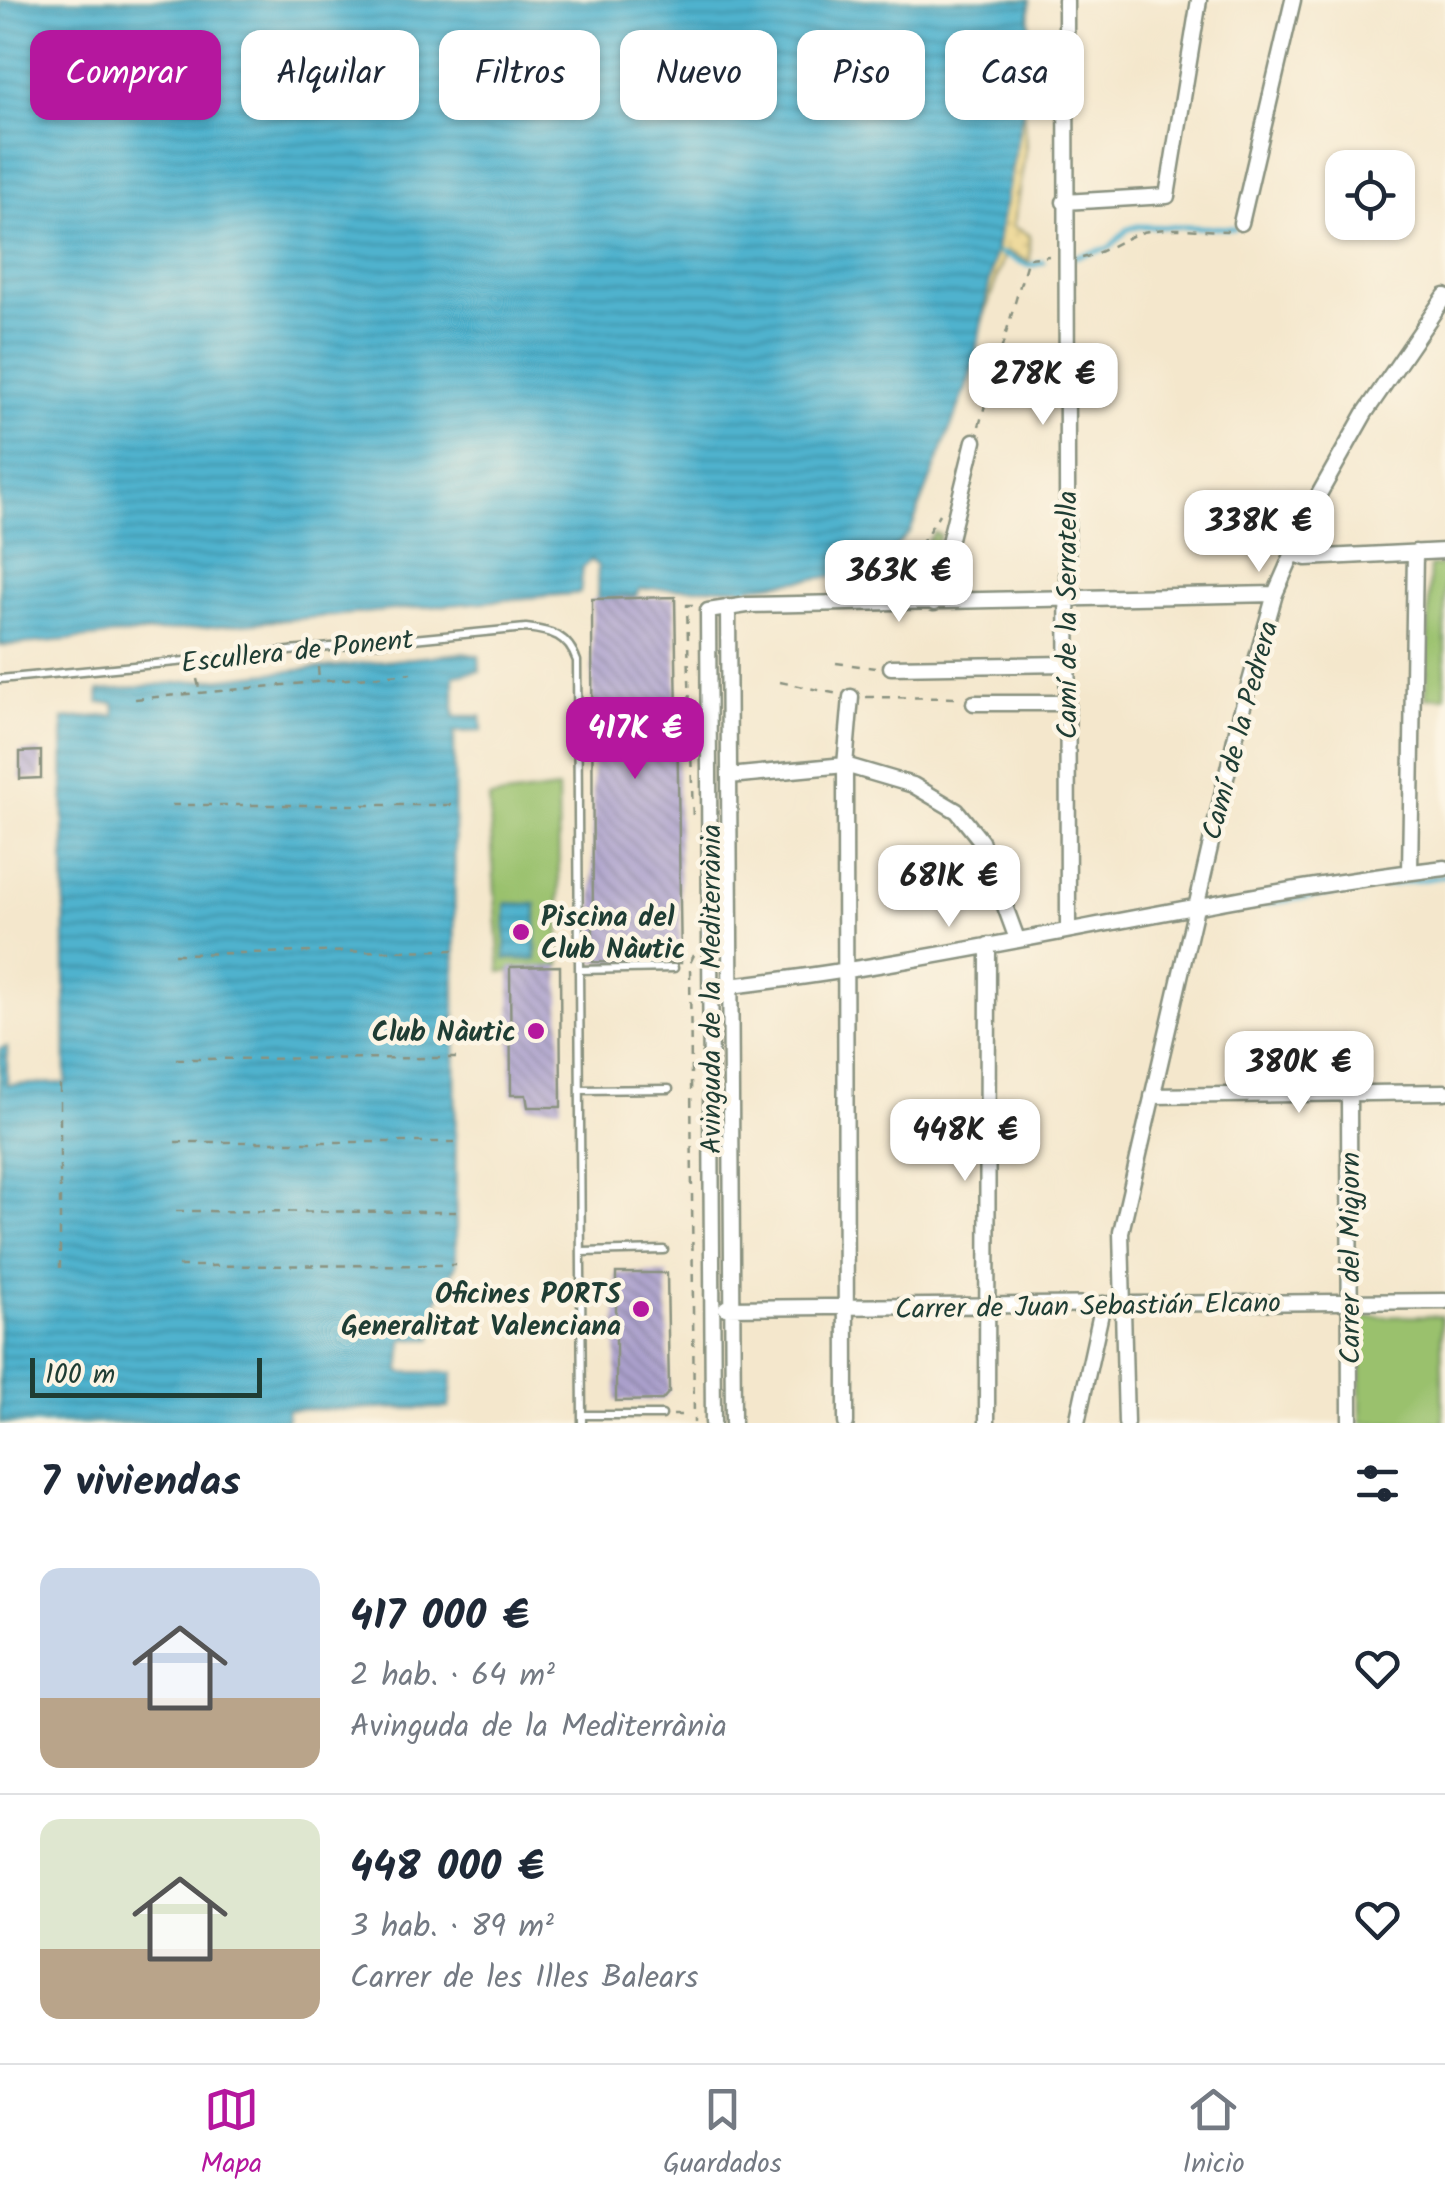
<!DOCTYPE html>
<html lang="es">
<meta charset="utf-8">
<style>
body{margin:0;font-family:Kalam,sans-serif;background:#f6f6f7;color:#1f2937;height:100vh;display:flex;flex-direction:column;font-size:38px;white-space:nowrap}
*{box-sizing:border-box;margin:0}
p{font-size:32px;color:#747a83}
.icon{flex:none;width:55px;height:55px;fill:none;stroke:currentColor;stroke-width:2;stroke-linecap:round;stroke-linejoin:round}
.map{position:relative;height:1423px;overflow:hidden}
.sheet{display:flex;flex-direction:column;background:#fff;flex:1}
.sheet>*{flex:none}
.hud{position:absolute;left:30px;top:30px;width:1385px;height:90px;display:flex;gap:20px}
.tools{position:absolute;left:1325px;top:150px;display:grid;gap:20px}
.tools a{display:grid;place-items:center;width:90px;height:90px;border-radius:20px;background:#fff;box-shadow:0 2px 8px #0004;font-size:50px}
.scale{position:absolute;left:30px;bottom:25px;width:232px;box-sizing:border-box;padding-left:10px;border:5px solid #1f3d34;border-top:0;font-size:28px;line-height:35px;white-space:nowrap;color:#1f3d34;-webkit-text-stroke:8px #fcf5e5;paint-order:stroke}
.price{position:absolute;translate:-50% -85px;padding:0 22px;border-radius:20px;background:#fff;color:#222;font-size:32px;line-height:65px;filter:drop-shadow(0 2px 5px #0008)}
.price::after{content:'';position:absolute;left:50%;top:60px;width:30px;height:22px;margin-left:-15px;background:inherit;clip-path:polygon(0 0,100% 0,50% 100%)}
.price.on{background:#b5179e;color:#fff}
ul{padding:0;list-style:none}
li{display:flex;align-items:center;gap:30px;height:250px;padding:0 40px}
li+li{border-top:2px solid #e0e1e3}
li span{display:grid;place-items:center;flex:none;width:280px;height:200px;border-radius:20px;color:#555}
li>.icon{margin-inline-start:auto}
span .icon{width:120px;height:120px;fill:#fffc;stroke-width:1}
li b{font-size:42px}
h2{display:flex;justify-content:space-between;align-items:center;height:120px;padding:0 40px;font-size:42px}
.chip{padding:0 35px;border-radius:20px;background:#fff;box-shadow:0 2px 8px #0004;font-size:35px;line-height:90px}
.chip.on{background:#b5179e;color:#fff}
.tab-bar{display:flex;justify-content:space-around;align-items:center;height:140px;border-top:2px solid #e0e1e3;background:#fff;font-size:28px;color:#747a83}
.tab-bar a{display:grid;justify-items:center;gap:5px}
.tab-bar .on{color:#b5179e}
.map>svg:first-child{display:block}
.sand{fill:url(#sand-dots);stroke:#868c69;stroke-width:2.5}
.green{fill:#9ac16d;stroke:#5c7f50;stroke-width:2.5}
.water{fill:url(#water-rules);stroke:#377881;stroke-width:2.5}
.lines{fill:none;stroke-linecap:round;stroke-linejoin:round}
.stream{stroke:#4fb2ce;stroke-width:5}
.building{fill:url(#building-back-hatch)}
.service-casing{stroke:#8a9280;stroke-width:11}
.minor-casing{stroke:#8a9280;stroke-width:19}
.path{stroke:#8a9280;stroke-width:2.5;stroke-dasharray:8 8;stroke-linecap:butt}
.service{stroke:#fff;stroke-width:6}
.minor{stroke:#fff;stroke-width:14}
.poi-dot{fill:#b5179e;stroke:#fcf5e5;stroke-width:4}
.labels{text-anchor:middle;stroke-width:9;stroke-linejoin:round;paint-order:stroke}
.street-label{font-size:28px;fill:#1f3d34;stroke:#fcf5e5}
.poi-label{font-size:28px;font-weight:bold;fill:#1f3d34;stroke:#fcf5e5;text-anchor:end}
</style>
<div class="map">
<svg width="1445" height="1423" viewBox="0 0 1445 1423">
<defs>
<pattern id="sand-dots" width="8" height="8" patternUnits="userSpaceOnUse" patternTransform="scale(2.5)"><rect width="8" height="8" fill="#eeda9e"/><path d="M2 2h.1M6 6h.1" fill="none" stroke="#ccbc89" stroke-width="1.8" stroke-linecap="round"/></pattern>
<pattern id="water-rules" width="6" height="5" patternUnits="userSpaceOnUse" patternTransform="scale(2.5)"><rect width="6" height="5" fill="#4fb2ce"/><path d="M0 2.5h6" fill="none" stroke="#4192a8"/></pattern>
<pattern id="building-back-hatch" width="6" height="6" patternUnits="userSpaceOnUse" patternTransform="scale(2.5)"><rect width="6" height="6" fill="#aba0cc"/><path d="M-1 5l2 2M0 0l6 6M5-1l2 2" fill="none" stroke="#8b84a6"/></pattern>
</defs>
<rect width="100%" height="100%" fill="#fcf5e5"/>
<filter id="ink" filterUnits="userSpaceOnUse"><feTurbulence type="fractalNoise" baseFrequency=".01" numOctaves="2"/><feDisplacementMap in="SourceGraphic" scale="20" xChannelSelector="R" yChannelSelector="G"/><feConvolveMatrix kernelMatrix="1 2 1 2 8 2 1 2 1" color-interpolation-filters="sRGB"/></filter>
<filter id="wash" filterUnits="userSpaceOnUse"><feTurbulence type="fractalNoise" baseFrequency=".0048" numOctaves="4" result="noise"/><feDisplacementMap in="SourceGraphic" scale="40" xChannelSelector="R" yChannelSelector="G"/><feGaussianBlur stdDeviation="2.25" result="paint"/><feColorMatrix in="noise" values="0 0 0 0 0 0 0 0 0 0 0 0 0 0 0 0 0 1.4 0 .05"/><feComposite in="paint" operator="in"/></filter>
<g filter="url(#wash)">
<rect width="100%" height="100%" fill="#f4e7cc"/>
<path class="sand" d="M1023,107l3,40 -13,80 17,8v27l-24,-11 -26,77z"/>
<path class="green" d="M934,532l6,3c-9,34 -21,53 -58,56l-3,-5 44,-36z
M1445,565v132l-19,1 4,-132z
M558,789l2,177 -60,6 -11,-174z
M1441,1316l2,107h-82l-1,-106z"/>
<path class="water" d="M0,0h1030l-2,84 -56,289 -62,159 -31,31 -26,11 -108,13 -106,2 -3,7 -39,3 1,-33 -7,-6 -8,7 -3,26 -580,53z
M463,653l16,3 1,15 -26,4v41h27l1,15 -28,1 2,533 -19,36 -5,38h-29l-3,33 53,1 -4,35 -162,2v13h-287v-375l7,-1v38l59,-2 -3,-364 52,-4 -1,-12h-15l-1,-12z
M506,903l30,1v56l-31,-1z"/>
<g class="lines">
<path class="stream" d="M1000,253l30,13 13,-4
M1073,257l36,-9 19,-19 9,-3 98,2
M743,592l2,-5
M1258,905l187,-29"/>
</g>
<g id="blocks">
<path class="building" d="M675,597l6,366 -88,-1 -1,-363z
M41,751v27l-21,1v-27z
M560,966l1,141h-33l-2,-12h-15l-1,-128z
M616,1273h51l2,119 -7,8 -46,1z"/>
</g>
</g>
<g filter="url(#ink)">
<use href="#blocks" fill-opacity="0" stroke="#8a9280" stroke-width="2.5"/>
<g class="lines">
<g class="service-casing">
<path id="service" d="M0,679l526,-51c26,3 42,7 51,33l5,762
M579,970l95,-2
M580,1090l89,-1
M582,1252l82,-2
M582,1415h80"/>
</g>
<g class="minor-casing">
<path id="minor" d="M1066,0l2,929
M1064,202l103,-6 32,-196
M1241,223l52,-223
M1292,553l14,5 139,-7
M934,603l40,-162
M728,607l5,816
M891,667l176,-3
M974,703h92
M729,776l116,-11 68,20 44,26 24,30 36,98
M1410,872l5,-320
M721,987c243,-27 481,-91 724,-119
M1349,1093l1,330
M1152,1096l293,-4
M726,1308l719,-7
M713,1423l-5,-812 39,-6 528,-11
M846,1423l-1,-658 6,-68
M987,1423l1,-478
M1077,1423l26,-119
M1126,1423l-5,-191 120,-519 34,-119 43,-98 47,-83 80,-117"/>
</g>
<path class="path" d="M1082,258c20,-5 32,-14 50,-22 27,-12 67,-5 96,-5
M979,426l49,-168 21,-2
M901,543l11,10
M879,563l8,11
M853,574l4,11
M871,586l48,-38 20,-34
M693,605h-6l6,216
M836,663l39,5
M318,667l1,13
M197,679l3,13
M780,682l58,12
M866,697l92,1
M135,699l276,-26
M171,805h283
M174,954l281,-4
M694,955l-4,8 4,460
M176,1059l280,-1
M60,1085v183
M175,1142h282
M176,1211l280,1
M178,1266l278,-1
M673,1415h12"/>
<use href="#service" class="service"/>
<use href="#minor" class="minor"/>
</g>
</g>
<g class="poi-dot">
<circle cx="521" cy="932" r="10"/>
<circle cx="536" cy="1031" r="10"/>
<circle cx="641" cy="1309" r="10"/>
</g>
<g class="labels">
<g class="street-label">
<text transform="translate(1066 615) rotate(-90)" y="10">Camí de la Serratella</text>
<text transform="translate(297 650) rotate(-6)" y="10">Escullera de Ponent</text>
<text transform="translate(1239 730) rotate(-75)" y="10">Camí de la Pedrera</text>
<text transform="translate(710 989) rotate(-90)" y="10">Avinguda de la Mediterrània</text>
<text transform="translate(1349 1258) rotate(-90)" y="10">Carrer del Migjorn</text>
<text transform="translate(1088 1305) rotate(-1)" y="10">Carrer de Juan Sebastián Elcano</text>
</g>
<g class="poi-label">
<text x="541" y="926" text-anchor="start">Piscina del<tspan x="541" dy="32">Club Nàutic</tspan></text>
<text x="516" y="1041">Club Nàutic</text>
<text x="621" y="1303">Oficines PORTS<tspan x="621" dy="32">Generalitat Valenciana</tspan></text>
</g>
</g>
</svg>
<div class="tools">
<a><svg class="icon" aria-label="locate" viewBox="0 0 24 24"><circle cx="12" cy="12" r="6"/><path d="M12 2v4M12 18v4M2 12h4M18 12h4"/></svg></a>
</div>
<div class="scale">100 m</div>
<b class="price" style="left:1043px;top:428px">278K €</b>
<b class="price" style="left:1259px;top:575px">338K €</b>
<b class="price" style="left:899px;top:625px">363K €</b>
<b class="price on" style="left:635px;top:782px">417K €</b>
<b class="price" style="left:949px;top:930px">681K €</b>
<b class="price" style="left:1299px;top:1116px">380K €</b>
<b class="price" style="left:965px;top:1184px">448K €</b>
<div class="hud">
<a class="chip on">Comprar</a>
<a class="chip">Alquilar</a>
<a class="chip">Filtros</a>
<a class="chip">Nuevo</a>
<a class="chip">Piso</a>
<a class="chip">Casa</a>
</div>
</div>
<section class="sheet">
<h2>7 viviendas<svg class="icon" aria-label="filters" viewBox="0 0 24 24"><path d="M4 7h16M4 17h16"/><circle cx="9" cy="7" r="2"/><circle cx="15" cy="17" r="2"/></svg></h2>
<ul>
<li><span style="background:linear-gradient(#c9d6e8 65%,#b9a48a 0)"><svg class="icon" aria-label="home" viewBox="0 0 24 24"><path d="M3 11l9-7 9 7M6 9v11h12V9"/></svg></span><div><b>417 000 €</b><p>2 hab. · 64 m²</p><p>Avinguda de la Mediterrània</p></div><svg class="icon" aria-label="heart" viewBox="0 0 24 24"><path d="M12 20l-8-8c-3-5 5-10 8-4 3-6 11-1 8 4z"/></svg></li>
<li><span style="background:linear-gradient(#dfe7d0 65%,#b9a48a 0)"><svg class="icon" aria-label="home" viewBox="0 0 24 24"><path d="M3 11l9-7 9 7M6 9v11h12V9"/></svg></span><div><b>448 000 €</b><p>3 hab. · 89 m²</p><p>Carrer de les Illes Balears</p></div><svg class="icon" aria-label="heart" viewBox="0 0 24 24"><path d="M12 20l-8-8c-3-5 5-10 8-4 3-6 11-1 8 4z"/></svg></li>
</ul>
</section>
<nav class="tab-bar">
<a class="on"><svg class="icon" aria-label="map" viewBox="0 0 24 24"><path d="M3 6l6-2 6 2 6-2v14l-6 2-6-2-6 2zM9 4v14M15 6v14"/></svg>Mapa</a>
<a><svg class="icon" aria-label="saved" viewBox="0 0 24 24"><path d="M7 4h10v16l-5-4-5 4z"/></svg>Guardados</a>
<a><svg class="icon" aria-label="home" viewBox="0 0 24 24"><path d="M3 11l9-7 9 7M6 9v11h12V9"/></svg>Inicio</a>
</nav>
